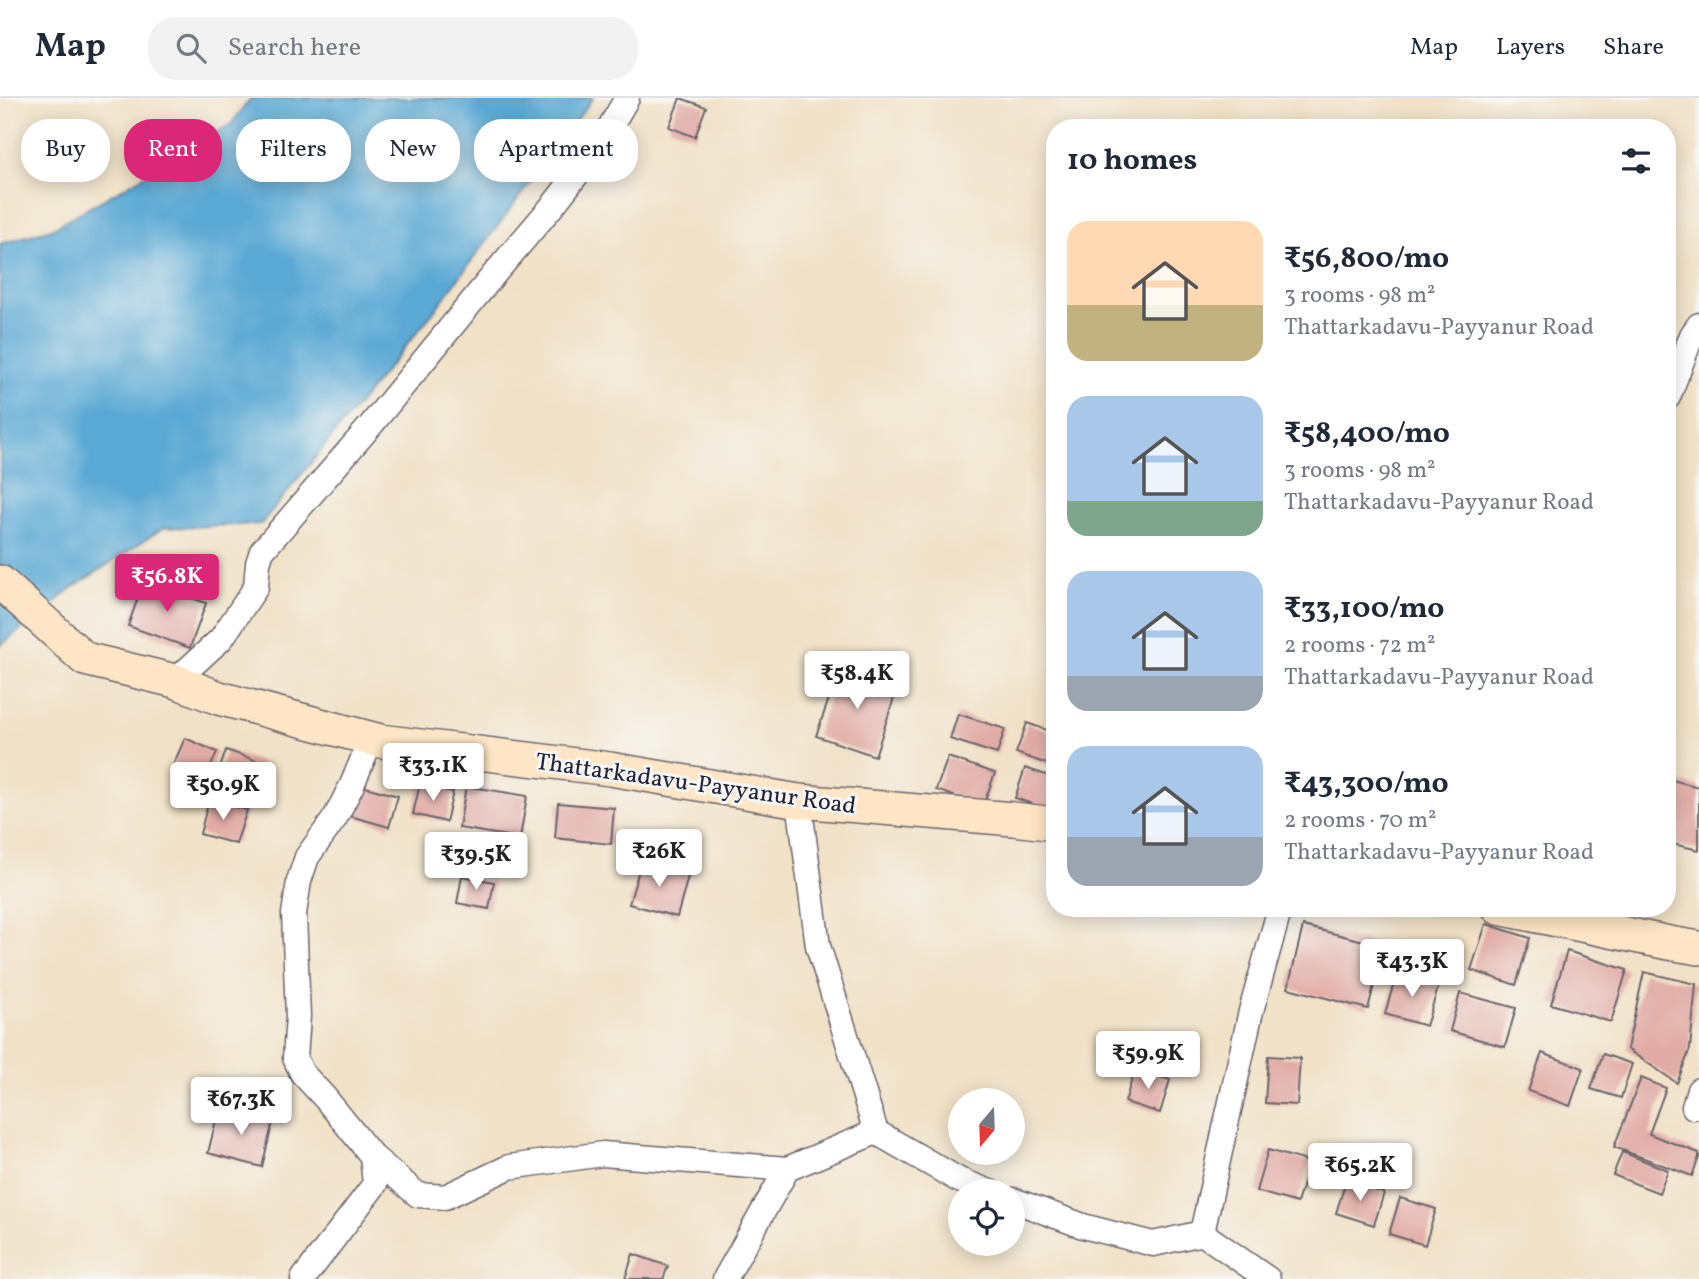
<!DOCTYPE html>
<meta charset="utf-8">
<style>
body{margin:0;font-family:Vollkorn,serif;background:#f2f2f3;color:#1f2937;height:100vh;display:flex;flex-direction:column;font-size:26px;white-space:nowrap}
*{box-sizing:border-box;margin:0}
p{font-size:23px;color:#747a83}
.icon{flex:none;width:38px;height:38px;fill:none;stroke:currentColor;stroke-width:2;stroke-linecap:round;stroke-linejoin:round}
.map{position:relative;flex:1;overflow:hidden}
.side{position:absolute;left:1046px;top:21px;width:630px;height:798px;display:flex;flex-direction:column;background:#fff;border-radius:28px;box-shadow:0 4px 18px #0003}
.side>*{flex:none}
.banner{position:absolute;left:21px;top:21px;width:665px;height:63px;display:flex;gap:14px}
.needle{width:46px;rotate:199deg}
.tools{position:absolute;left:948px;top:990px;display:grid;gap:14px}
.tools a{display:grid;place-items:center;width:77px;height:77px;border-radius:50%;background:#fff;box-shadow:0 4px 18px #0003;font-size:35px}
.price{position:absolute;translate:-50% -60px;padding:0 16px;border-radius:7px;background:#fff;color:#222;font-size:23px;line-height:46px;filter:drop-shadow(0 2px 4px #0008)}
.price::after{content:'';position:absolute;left:50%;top:42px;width:21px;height:16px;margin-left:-10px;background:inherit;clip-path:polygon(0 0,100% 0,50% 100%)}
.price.selected{background:#db2777;color:#fff}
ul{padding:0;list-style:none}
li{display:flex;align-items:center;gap:21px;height:175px;padding:0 21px}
li span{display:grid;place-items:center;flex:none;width:196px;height:140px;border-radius:21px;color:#555}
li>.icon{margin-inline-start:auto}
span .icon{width:84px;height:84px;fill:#fffc;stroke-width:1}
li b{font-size:30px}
h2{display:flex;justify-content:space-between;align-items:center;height:84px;padding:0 21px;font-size:30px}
.tag{padding:0 24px;border-radius:28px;background:#fff;box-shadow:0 4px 18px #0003;font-size:24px;line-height:63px}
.tag.selected{background:#db2777;color:#fff}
header{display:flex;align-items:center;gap:42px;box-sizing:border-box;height:98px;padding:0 35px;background:#fff;border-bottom:2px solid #e0e1e3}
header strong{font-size:33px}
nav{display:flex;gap:38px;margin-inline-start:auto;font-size:24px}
.search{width:490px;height:63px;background:#f2f2f3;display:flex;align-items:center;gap:18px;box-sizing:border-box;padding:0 24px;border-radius:28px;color:#747a83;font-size:26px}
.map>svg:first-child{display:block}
.water{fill:#5aa9d4;stroke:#3e6688;stroke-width:2}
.building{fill:#e2aca6}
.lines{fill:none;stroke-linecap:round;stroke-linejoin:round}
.street-casing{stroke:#6a656c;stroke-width:27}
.secondary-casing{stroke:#6a656c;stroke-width:36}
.street{stroke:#fff;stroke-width:24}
.secondary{stroke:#fde5c5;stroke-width:33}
.labels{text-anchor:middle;stroke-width:6;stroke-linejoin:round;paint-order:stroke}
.street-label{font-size:24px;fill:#22223b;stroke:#f6f6f2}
</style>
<header>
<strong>Map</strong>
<div class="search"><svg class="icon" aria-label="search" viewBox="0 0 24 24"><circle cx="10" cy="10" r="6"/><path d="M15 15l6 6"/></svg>Search here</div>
<nav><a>Map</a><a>Layers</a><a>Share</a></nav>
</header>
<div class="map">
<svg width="1699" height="1181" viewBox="0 0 1699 1181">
<rect width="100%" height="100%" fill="#f6f6f2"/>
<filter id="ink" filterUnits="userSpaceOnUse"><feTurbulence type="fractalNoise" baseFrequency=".0143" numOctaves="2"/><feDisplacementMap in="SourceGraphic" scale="14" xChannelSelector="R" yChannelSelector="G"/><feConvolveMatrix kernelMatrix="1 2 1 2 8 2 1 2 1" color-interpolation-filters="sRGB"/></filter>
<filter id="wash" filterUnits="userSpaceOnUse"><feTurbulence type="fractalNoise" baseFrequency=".00686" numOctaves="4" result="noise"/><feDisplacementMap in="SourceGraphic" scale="28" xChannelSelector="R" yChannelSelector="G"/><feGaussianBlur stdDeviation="1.57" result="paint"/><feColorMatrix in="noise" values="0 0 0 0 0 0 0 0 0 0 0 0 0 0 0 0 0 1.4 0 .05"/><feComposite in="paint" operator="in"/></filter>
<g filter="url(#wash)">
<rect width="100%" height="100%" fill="#f1e1c6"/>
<path class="water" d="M251,0h342l-161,216 -171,210 -98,4 -92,61 -71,57v-402l51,-15 67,-38 113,-67z"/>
<g id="blocks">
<path class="building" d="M680,0l26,9 -11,30 -26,-10z
M144,483l62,22 -16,45 -62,-22z
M840,569l58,19 -23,70 -59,-20z
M958,616l47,15 -8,25 -47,-15z
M1027,625l28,10v34l-39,-14z
M185,640l32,14 -14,32 -32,-14z
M226,652l43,15 -13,39 -43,-15z
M948,659l47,16 -12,33 -47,-16z
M1025,670l30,10v34l-40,-14z
M1672,682l27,7v63l-31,-7v-46z
M420,686l33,8 -7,30 -33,-8z
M358,687l40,11 -9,31 -39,-11z
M466,688l61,10 -7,42 -61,-10z
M209,701l38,11 -11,34 -36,-10z
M558,705l56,5 -3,36 -56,-6z
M461,742l41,8 -5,28 -42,-9z
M642,762l47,13 -12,44 -48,-13z
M462,778l32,6 -5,27 -32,-6z
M1486,826l44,14 -14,47 -45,-15z
M1303,828l81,20 -16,63 -80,-21z
M1567,853l60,19 -16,52 -60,-18z
M1397,874l42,13 -13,41 -41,-12z
M1644,874l52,12 -6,65 -13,34 -50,-34z
M1460,895l56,15 -11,39 -55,-16z
M1542,955l41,15 -13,38 -42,-15z
M1603,956l29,10 -11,34 -30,-9z
M1268,958l32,2 -3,47 -32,-2z
M1135,971l35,11 -10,33 -35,-11z
M1641,980l25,10 -17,46 50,19v4l-7,19 -78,-29z
M219,1010l54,13 -11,46 -54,-14z
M1268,1052l42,12 -13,41 -41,-12z
M1622,1054l46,18 -9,23 -46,-18z
M1346,1083l38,12 -10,32 -38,-12z
M1400,1100l36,11 -11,36 -36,-11z
M633,1156l35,12 -5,13h-38z"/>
</g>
</g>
<g filter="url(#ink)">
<use href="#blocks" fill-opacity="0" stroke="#6a656c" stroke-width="2"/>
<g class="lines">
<g class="street-casing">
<path id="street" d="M1668,299l24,-62 7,-10
M175,583l46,-42 19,-28 16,-24 2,-24 4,-12 109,-126 125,-153 58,-68 45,-58 28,-48
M371,641l-19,46 -17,33 -28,39 -8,24 -5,33 4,102 -3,42 7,15 24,26 46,57
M1694,1009l5,-17
M876,1034l83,48 31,12
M1013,1102l70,26 70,18 49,-11
M1202,1135l49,-222 29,-103
M1202,1135l66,46
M303,1181l72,-95 -3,-28 46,39 27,2 64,-30 94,-13 184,15 89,-37 -58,-186 -19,-145
M725,1181l62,-110"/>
</g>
<g class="secondary-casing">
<path id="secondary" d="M0,484l85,77 90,22 44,17 161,43 230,28 189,32 214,18 42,5
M1499,810l170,35 30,5"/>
</g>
<use href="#street" class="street"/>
<use href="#secondary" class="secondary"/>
</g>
</g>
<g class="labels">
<g class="street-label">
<text transform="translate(696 685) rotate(8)" y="8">Thattarkadavu-Payyanur Road</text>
</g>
</g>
</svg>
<div class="tools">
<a><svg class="needle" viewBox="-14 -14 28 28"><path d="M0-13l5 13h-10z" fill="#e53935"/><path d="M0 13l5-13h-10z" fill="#747a83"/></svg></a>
<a><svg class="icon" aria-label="locate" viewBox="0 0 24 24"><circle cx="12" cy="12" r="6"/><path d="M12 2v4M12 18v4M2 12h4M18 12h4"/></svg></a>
</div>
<b class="price selected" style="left:167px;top:516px">₹56.8K</b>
<b class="price" style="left:857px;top:613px">₹58.4K</b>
<b class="price" style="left:433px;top:705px">₹33.1K</b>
<b class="price" style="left:223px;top:724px">₹50.9K</b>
<b class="price" style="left:659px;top:791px">₹26K</b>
<b class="price" style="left:476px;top:794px">₹39.5K</b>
<b class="price" style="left:1412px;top:901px">₹43.3K</b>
<b class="price" style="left:1148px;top:993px">₹59.9K</b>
<b class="price" style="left:241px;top:1039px">₹67.3K</b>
<b class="price" style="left:1360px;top:1105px">₹65.2K</b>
<div class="banner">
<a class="tag">Buy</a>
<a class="tag selected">Rent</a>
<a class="tag">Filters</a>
<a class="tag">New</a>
<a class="tag">Apartment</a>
</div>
<section class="side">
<h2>10 homes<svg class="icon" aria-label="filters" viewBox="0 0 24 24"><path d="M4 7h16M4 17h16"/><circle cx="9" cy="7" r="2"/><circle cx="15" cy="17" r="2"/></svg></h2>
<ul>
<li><span style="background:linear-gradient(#ffd9b3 60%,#c2b280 0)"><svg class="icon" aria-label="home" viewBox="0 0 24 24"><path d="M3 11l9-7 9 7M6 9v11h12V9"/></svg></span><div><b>₹56,800/mo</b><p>3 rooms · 98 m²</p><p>Thattarkadavu-Payyanur Road</p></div></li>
<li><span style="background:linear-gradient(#a9c7e8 75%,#7fa58c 0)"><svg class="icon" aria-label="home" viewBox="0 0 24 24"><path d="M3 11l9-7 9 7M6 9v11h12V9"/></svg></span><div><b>₹58,400/mo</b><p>3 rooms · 98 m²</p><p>Thattarkadavu-Payyanur Road</p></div></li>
<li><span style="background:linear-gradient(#a9c7e8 75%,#9aa5b1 0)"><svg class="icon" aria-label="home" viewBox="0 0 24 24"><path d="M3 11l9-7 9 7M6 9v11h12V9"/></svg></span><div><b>₹33,100/mo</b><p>2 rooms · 72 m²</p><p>Thattarkadavu-Payyanur Road</p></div></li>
<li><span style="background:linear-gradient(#a9c7e8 65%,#9aa5b1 0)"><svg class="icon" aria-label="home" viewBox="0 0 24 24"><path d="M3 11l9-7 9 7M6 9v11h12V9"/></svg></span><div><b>₹43,300/mo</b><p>2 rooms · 70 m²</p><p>Thattarkadavu-Payyanur Road</p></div></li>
</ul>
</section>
</div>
